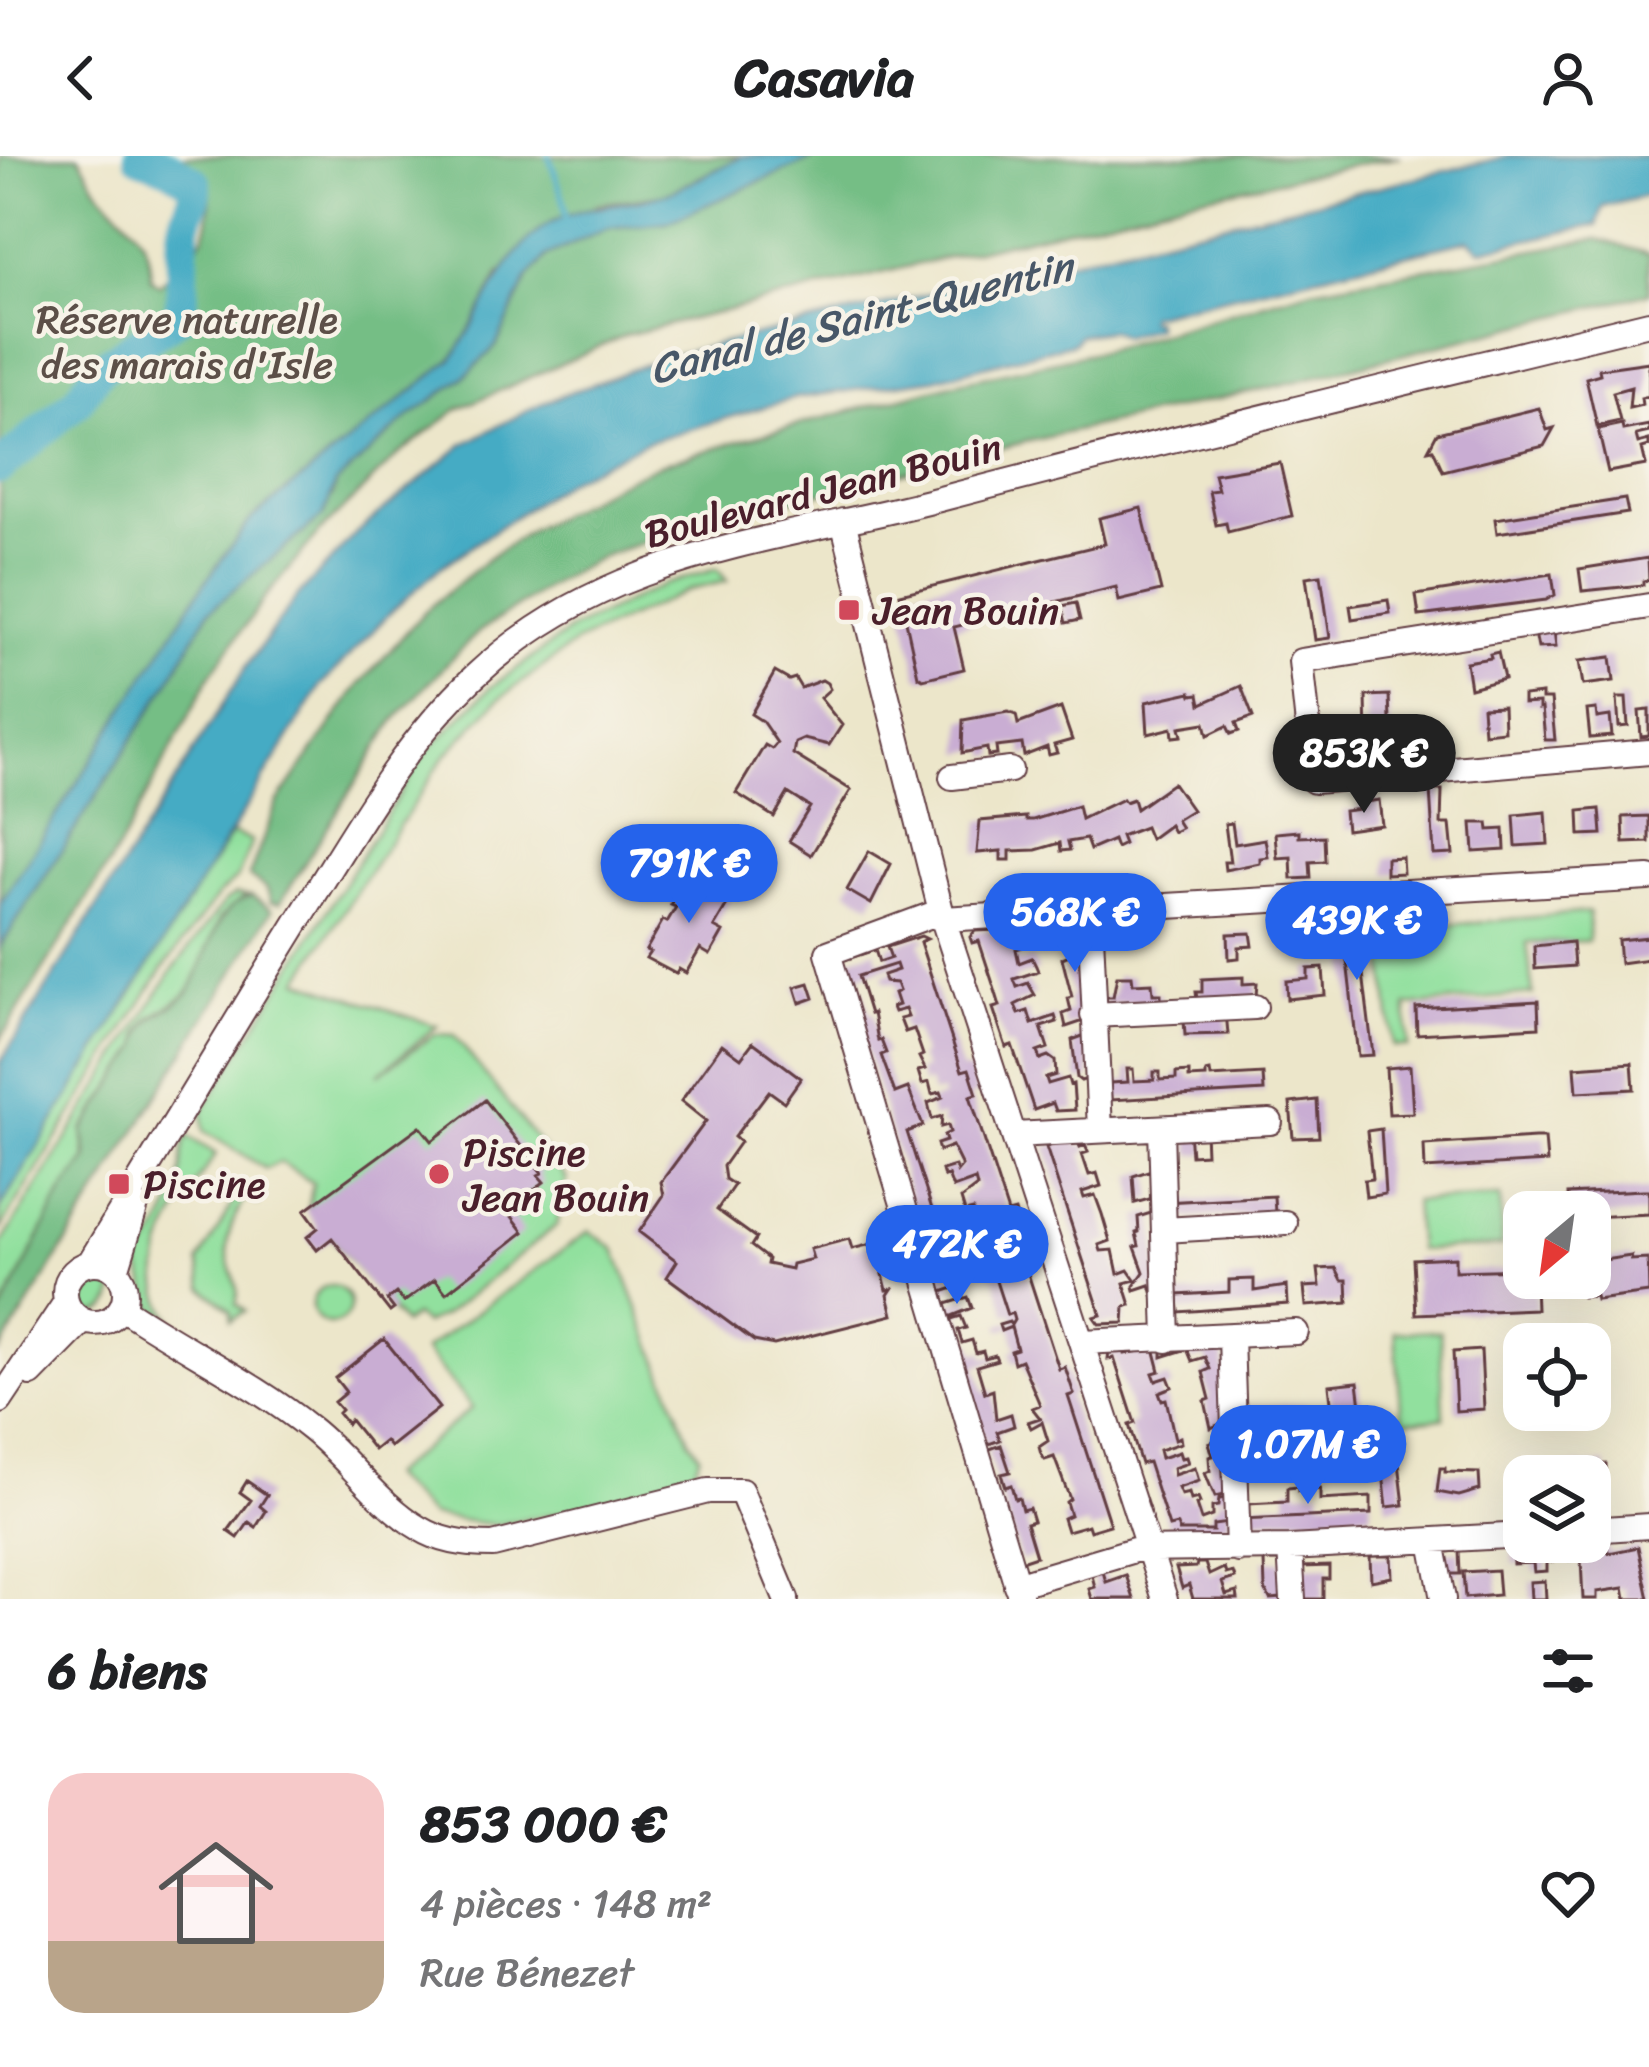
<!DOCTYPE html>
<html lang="fr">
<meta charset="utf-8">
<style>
body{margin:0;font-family:Sriracha,sans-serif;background:#f6f6f6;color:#202124;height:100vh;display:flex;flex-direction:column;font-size:45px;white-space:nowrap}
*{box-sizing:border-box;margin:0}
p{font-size:39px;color:#757577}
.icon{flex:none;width:66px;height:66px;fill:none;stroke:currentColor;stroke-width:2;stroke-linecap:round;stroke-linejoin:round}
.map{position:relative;height:1443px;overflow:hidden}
.panel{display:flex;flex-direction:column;background:#fff;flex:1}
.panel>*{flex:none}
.needle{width:78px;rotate:209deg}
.fabs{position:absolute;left:1503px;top:1035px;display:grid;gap:24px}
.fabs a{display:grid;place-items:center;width:108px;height:108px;border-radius:24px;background:#fff;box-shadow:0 12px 48px #0002;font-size:60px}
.price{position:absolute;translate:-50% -102px;padding:0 27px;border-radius:42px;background:#2563eb;color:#fff;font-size:39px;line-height:78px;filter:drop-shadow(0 3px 6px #0008)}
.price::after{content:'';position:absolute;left:50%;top:72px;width:36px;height:27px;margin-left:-18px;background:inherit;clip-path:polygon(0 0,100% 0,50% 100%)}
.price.selected{background:#222;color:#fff}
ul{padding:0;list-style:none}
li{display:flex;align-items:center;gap:36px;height:300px;padding:0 48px}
li span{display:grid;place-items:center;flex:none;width:336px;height:240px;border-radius:36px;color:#555}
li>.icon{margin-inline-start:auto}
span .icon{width:144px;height:144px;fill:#fffc;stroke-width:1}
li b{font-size:51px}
h2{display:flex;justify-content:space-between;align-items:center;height:144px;padding:0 48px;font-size:51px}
header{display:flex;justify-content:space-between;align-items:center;height:156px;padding:0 48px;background:#fff;font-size:54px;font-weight:700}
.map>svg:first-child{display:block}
.green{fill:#91e09e;stroke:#6e8064;stroke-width:3}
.forest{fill:#74be85;stroke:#5f6e58;stroke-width:3}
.water{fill:#44abc4;stroke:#476578;stroke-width:3}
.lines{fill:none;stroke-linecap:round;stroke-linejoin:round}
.stream{stroke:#44abc4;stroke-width:6}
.river{stroke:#44abc4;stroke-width:33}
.building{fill:#c9add3}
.minor-casing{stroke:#623d43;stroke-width:28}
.minor{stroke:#fff;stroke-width:24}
.poi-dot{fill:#d1495b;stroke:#f7f3e8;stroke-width:4.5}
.labels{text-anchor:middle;stroke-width:9;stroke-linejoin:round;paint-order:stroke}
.park-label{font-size:39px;fill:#5c4f48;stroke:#f7f3e8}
.street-label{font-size:39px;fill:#4a1f2b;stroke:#f7f3e8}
.poi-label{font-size:39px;fill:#4a1f2b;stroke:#f7f3e8;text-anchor:start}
.water-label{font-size:42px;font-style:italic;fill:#485768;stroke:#f7f3e8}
</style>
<header><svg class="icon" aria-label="back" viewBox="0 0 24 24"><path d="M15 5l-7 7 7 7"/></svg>Casavia<svg class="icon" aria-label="person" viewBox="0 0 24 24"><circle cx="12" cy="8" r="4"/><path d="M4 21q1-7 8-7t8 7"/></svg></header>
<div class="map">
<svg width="1649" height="1443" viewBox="0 0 1649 1443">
<rect width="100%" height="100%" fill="#f7f3e8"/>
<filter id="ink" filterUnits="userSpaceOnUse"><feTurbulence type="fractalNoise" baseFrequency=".00833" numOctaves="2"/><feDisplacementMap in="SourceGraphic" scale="24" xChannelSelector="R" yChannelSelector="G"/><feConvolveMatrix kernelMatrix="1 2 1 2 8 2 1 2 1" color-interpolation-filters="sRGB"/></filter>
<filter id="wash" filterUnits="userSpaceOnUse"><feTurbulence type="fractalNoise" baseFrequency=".004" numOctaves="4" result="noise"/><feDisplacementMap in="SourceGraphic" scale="48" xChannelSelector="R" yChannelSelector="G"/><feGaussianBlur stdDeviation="2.7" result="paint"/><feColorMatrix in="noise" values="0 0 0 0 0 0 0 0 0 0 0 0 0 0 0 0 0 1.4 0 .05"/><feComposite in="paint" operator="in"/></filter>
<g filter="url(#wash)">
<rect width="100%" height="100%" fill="#ece6ca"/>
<path class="green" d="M717,413l10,12 -38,9 -112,52 -78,57 -55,58 -145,223 138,46 -60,49 58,-41 19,1 113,144 -10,46 -112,90 -21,9 -10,-8 -11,8 -95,-115 5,-26 -33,-21 -14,7 -62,-38 -2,-19 223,-359 66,-66 81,-58 93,-45z
M232,677l20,8 -14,36 -19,17 -57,76 -162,260v-21l135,-224z
M236,738l16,2 -9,2 -23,20 -30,74 -40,26 -10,14 -1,15 -56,83 3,31 -24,32 -62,122v-69l171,-274 54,-71z
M1589,756l-1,29 -61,2 6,51 -126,12 1,41 -15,-1 -12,-115z
M187,980l29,18c-31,47 -85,110 -43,167l-20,-14 -15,-47c18,-18 40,-62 43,-86 2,-14 0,-26 6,-38z
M231,1029l9,-1 18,12v8l-13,-6c-13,22 -22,42 -15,68 4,15 11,22 6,38l9,7 -14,9v-9l-28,-23 -4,-26 38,-66 -11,-8z
M1500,1041l2,49 -84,4 -4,-49z
M589,1075l26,18 74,191 11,15 -10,22 -120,34 -75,14 -64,-9 -42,-40 83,-68 -48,-58z
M74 1137a20 20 0 1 1 40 0a20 20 0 1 1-40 0Z
M312 1149a19 19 0 1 1 38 0a19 19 0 1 1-38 0Z
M1440,1175l4,87 -42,3 -7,-89z"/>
<path class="forest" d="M0,0h79c7,11 12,24 20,34 29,36 50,37 52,89l8,6c38,-39 53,-40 51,-99l-35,-30h568l-80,39 -66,9 -98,70 -31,64 -17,22 -200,159 -251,385z
M819,0h581l-212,43 -562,136 -168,74 -59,45 -79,78 -53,63 -56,79 -91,172 -120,194v-93l169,-265 40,-71 124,-116 3,-12 70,-64 57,-41 33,-32 31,-67 20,-23 61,-28 59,-7z
M1597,83l52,15v39l-368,92 -256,57 -313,78 -107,35 -45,24 -80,52 -27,26 -59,64 -114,182 -9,-1 -4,-13 -18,-13 28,-73 79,-114 69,-78 64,-53 40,-27 89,-48 43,-19 84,-25 214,-57 146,-32 207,-61z
M252,740l20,14 -272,441v-36l62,-122 26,-35 -5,-27 56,-84c3,-37 38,-34 53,-61 17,-29 22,-82 60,-90z"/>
<path class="water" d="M743,0h76l-152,66 -59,6 -61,28 -20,23 -31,67 -33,32 -57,41 -70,64 -13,33 -114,95 -40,71 -169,265v-43l203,-319 48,-66 200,-159c32,-42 46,-97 90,-131 37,-28 85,-21 126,-36 26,-10 51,-25 76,-37z
M1508,0h141v39l-46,12 -6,18 -116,25 -12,-10 -320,75 -1,5h6l2,7 -34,10 -12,-7 -30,5 -6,8 -140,36 -139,19 -149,44 -78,38 -127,87 -50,45 -71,75 -320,522v-146l248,-399 47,-65 62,-67 107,-88 76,-40 125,-47z"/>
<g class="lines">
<path class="stream" d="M549,0l15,45 3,25"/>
<path class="river" d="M0,311l77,-66 22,-32 81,-53c5,-30 0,-59 4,-87 2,-17 14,-29 11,-46l-26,-16 -29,-11"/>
</g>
<g id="blocks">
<path class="building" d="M1649,206v34l-8,2 1,7 -13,3 2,-21 -18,5 7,29 -23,5 -11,-48 14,-4 -1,-5z
M1539,252l8,22 7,-2 -10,18 -101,25 -10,-22 -5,1 9,-17z
M1622,268l1,6 26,-5v7l-13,3 2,8 11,-3v6l-7,2 4,17 -38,7 -10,-43z
M1280,307l12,53 -64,16 -2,-9 -10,2 -7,-34 9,-1 -4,-16z
M1625,343l3,14 -131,20 -2,-14z
M1141,352l20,83 -42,10 -3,-14 -162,40 10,42 -41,10 -5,-3 -18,-82 205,-50 -6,-26z
M1648,402l1,22 -6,1v4l-61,6 -3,-22z
M1552,418l3,21 -9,5 -127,16 -3,-21z
M1321,419l9,63 -15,2 -9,-63z
M1388,444l2,13 -38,6 -2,-13z
M1076,447l4,17 -14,3 -4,-17z
M1554,474l2,17 -18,1 -3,-15z
M1498,496l6,27 -34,9 -4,-26 25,-4 -1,-4z
M1611,501l3,24 -31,4 -4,-24z
M775,516l14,8 6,-2 6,10 21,-8 5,3 3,6 -10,9 22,27 -13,20 -25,-6 -9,4 -2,11 58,36 -40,65 -22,-14 21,-34 -22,-14 -14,24 -38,-24 29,-48 7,4 5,-6 -15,-22 -11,-7z
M1241,530l12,31 -17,6 3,8 -8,3 -4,-8 -19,9 -3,-12 -25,4 2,9 -9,1 -1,-9 -24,6 -2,-32 45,-10 1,3 7,-1 2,10z
M1542,538v5h9l4,41h-10l-3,-32 -3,1v-6l-16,1v-8z
M1389,539l2,50 -18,1v-8h-6l-1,-42z
M1617,542h9l2,28 -9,1z
M1503,550l1,25 -20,2 -2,-26z
M1061,552l11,32 -18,5 3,8 -8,2 -2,-8 -23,9 -2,-12 -26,3 1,8 -9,1 -1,-8 -25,5 1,-33 45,-8 8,3 2,9z
M1596,553l1,9 13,-2 2,20 -22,2 -3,-28z
M1649,554v26l-8,1 -2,-26z
M1173,627l19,27 -16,10 5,8 -8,4 -4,-7 -19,14 -5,-12 -24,9 3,8 -8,4 -3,-8 -23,10 -4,-11 -18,3 2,8 -9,1 -1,-8 -24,7 -26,1v9h-9v-9l-24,2 3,-32 46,-4v3h7l45,-14 3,13 42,-20 2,3 8,-3 3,10z
M1430,634h12l-1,34h9l3,30 -19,1z
M1379,644l3,25 -36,5 -2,-19 16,-2 -1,-6z
M1600,653l2,25 -22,1 -1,-24z
M1546,656l2,32 -32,2 -2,-31z
M1649,660v26l-25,1 -1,-26z
M1232,667l3,21 30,-5 3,18 -8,1v5l-35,7 -1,-8h6l-5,-38z
M1472,667h16l1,7 15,-1 1,21 -31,2z
M1299,675v6l25,-1 1,25 -15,1 1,16 -19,1 -1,-22 -14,1 -2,-25z
M869,695l22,13 -20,40 -24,-14z
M1402,701l1,16 -17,1v-16z
M695,717l30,17 -3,6 8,4 -16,27 9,5 -13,23 -10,-6 -14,24 -7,-4 -3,5 -30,-16 4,-6 -4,-2 17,-30 4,2 9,-15 -5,-2 17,-29 4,2z
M1355,752l18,147 -15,1 -17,-147z
M1081,770l6,94 -21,7 -3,-13 8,-3 -3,-13 4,-1 -10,-39 7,-3 -2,-15 -6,2 -1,-15z
M998,774l3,9 11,-3 2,7 9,-3 2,6 -9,3 3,14 13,-5 4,8 2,5 -24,8 3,8 11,-4 7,12 -20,10 4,9 9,-3 4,13 23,-8 2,6 -16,5 7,21 -11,4 3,7 8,-3 7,5 1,14 -10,3 2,6 20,-6 2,7 3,-1 2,26 -19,1 -3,-8 -19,7 -22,-65 -6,2 -13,-39 7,-2 -4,-13 -17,-52 -7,2 -2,-6 5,-6z
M1251,777l2,13 -14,1v11l-10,1 -1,-25z
M921,780l6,3 -7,3 42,129 7,-2 8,25 -7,2 38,117 7,-2 12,38 -6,3 38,117 6,-2 9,27 -6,2 42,129 -20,6 -2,-6 -21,6 -4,-13 7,-3 -4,-13 4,-3 -16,-42 -9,3 -4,-6 -2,-7 9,-6 -6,-19 -11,6 -3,-6 12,-4 -8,-10 8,-3 -19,-45 -7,3 -3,-12 6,-2 -6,-22 -10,4 -2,-6 10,-3 2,3 3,-5 -2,-7 -5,2 -13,-40h-3l-1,-13 -7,2 -1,-5 10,-4 -6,-20 -5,2 -8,-27 -8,2 -4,-13 16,-12 -2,-7 -22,8 -5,-13 -4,2 -2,-7 13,-4 2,6 5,-6 -10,-20 -13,5 -2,-7 9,-3 -2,-6 6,-3 -2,-7 -7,2 1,-11 -10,3 -4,-16 15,-6 -2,-5 -9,2 -3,-12 -7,2 -4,-13 7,-2 -6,-12 4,-2 -9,-26 -9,3 -5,-13 8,-2 -3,-8 -11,3 -2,-5 6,-2 -4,-12 5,-2 -3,-8 -11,-1 -2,-7 15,-5 -2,-6 -38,12 12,38 3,-1 5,28 3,-1 5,13 -5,2 14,38 13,-5 15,38 -16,6 25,77 6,12 8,-2 3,8 -8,3 1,5 -4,1 16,52 -15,5 -99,-332 35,-11 4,12 12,-4 -4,-11z
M1649,781v22l-29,4 -2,-23z
M1572,786l2,24 -39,3 -1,-23z
M1323,812l2,27 -38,4 -1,-18 22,-2v-10z
M1117,820h15l1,8 19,-1 1,11h8v7l-56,3v-7h8z
M1243,821v7l14,-1 -1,13 -59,3 -1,-7h6v-13z
M809,827l5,15 -14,5 -5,-16z
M1538,845l1,26 -122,7 -1,-26z
M1226,856l2,22 -43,1 -1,-15z
M1088,878l2,44 -9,3 -4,-3 -5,-38z
M753,886l48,36 -17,24 -15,-11 -35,46 6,5 -17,24 2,13 9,6 -17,25 39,28 -5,8 17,13 -1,5 24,5 1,-5 21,-5 -3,-10 39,-10 3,10 23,-6 12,47 5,-1 -4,6 5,20 -119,30 -20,-4 -87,-64 10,-16 -38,-29 25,-37 -3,-13 45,-61 -25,-20 41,-57 19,14z
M1632,907l2,26 -57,3 -2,-25z
M1410,910l3,47 -24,1 -3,-46z
M1127,913h6l1,12 20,-1v-8h6v8l16,-1v-6l13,-1v6l17,-1v-5l4,-1 1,6 52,-3 1,17 -153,9 -1,-17 18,-1z
M485,944l57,73 -4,2 6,7 -37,28 17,22 -78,61 -11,-14 -31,23 -8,-9 -9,7 7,9 -4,3 -58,-74 -15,12 -10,-13 11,-9 -13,-18 115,-84 12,15z
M1317,944l2,37 -26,1 -3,-35z
M1381,973l4,65 -19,3 -2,-17 8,-1 -5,-48z
M1205,975l1,23 -15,1 -2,-23z
M1076,982l4,9 5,-2 3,7 -6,2 7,21 8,-2 4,13 -19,6 2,6 11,-3 7,19 8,27 -11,4 2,6 12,-1 5,24 10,-4 7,10 -11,3 7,22 -6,2 -1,16 -25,1 -5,-7 7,-2 -55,-168z
M1535,982h10l2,24 -122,7 -1,-24z
M1151,1014l2,28 -18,5 -2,-27z
M1643,1034h6v24l-59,3v-5h-21l-1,-18z
M1274,1040l1,17 -102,6 -8,-17z
M1154,1056l5,82 -6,1 -3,-10 -15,5 -1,-4 10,-14 -9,-25 4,-1 -3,-13 3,-1 -1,-15z
M1631,1100v4l17,-1 1,34 -53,7 -1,-4 -13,1 -1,-19h9v-16z
M1455,1101v14l69,-2v9l11,6 1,25 -120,5 -3,-55z
M1336,1112l6,12h5l1,23 -42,3 -2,-19 16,-1 -2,-17z
M1254,1123v12l33,-5 1,18 -109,8 -1,-17 51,-3v-12z
M968,1141l4,11 -25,10 -4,-13z
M961,1160l5,12 -8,2 4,13 10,-3 4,13 7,-2 2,7 10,-3 2,5 -20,6 8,27 8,-3 3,29 15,-5 3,12 -17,6 3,8 -14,5 -38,-125z
M384,1183l55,69 -49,39 -5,-6 -11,9 -24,-30 -3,4 -9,-11 3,-3 -7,-8 12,-10 -11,-14z
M1223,1189l5,149 -13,3 -10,-24 5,-2 -1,-14 4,-1 -4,-13 10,-4 -1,-14 -7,3 -6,-27 5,-2 -7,-27 7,-3 -5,-12 -13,4 -5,-12 -25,8v-9z
M1154,1192l6,23 -7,2 3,8 12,-4 4,10 -13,5 3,8 4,-1 9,40 5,-2 1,6 -22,7 2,8 18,-6 2,6 5,-1 2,6 -15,5 1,7 21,-7 4,13 -21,7 3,7 8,-2 2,7 7,-2 2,5 -4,2 5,15 11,-4v-9l6,-1 1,-7 9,-1 1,25 -16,2v6h-34l-2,-6 -8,2 -21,-65 -7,2 -12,-39 6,-2 -21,-65 -6,1 1,-8 15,-1 1,4z
M1481,1194l3,59 -28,2 -3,-59z
M1358,1226l3,24 -29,4 -3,-25z
M1307,1248l1,19 -63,3 -1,-19z
M1395,1273l9,76 -17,2 -9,-77z
M1001,1289l9,27 -9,2 4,13 6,-2 4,14 4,-1 3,12 7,-2 4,13 -7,2 10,33 -15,5 -34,-111z
M1606,1308l1,27 -17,1v-16h-33v-10z
M1440,1312h5v4l34,1 1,17 -21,6 -22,-4z
M247,1325l20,14 -7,11 6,5 -10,16 -7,-5 -11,16 -10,-7 23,-31 -11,-8z
M1298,1331v4l22,-2v11l51,-3v17l-130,6 7,-16 39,-2v-14z
M1605,1387l4,10 29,-6 11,52h-23l-2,-11 -27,4v7h-14l-2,-39 -34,2v9l-13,1 -1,-9 -20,1 -1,-16z
M1459,1395l1,23h-15l1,-22z
M1370,1400h21l1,21 -21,4z
M1264,1405h17l1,37 -12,1 -5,-10z
M1197,1407h8l4,12 15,-7 2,6 7,-2 2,6 -13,4 4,13 11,-3 1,7h-45l-4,-14 -7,3 -6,-20 20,-1z
M1329,1410v13h-6v20h-20l-1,-32z
M1102,1412l4,14 20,-7 8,24h-42l-3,-10 6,-2 -4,-15z
M1497,1414l2,25 -34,3 -2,-26z
M1545,1425l1,18h-15l-1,-17z"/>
</g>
</g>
<g filter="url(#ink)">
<use href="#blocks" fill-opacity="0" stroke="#623d43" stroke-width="3"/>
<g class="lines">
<g class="minor-casing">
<path id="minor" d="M843,365l100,398 222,680
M1649,450l-348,55 13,120 335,-29
M952,621l58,-7
M1090,756l10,218
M1093,859l162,-8
M1161,972l6,212
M1014,979l256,-13
M1164,1074l121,-7
M90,1106c70,-116 141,-233 213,-349 52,-83 99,-168 171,-236 134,-126 296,-134 466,-178 235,-62 472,-118 709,-176
M65 1137a30 30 0 1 1 60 0a30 30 0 1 1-60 0Z
M116,1115l20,-66
M122,1152c62,42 131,74 189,121 38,30 67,75 110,100 21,13 48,16 72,16l215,-54h33l45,108
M1231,1181l7,213
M1082,1186l214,-10
M31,1218l52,-53
M0,1245l66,-99
M1235,1280c34,-1 100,7 125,-13
M1590,1374l59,-4
M1432,1385l11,58
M1290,1392l3,51
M1016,1429l118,-35 156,-2 234,-13
M1021,1443l-193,-646 103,-38 12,4 706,-41"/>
</g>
<use href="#minor" class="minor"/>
</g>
</g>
<g class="poi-dot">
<rect x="837" y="442" width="24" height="24" rx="6"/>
<circle cx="439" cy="1018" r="12"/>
<rect x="107" y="1016" width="24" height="24" rx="6"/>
</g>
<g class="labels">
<g class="park-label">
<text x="187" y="177">Réserve naturelle<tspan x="187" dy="45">des marais d'Isle</tspan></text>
</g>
<g class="street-label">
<text transform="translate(823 334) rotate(-14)" y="14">Boulevard Jean Bouin</text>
</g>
<g class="poi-label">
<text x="873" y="468">Jean Bouin</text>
<text x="463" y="1010">Piscine<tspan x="463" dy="45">Jean Bouin</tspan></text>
<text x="143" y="1042">Piscine</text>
</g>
<g class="water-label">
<text transform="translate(861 161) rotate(-14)" y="15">Canal de Saint-Quentin</text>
</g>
</g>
</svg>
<div class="fabs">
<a><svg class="needle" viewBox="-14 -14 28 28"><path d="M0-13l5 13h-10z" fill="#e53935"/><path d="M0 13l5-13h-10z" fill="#757577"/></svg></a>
<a><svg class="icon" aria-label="locate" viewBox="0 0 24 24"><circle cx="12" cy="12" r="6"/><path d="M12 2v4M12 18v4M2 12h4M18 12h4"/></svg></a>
<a><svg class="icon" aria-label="layers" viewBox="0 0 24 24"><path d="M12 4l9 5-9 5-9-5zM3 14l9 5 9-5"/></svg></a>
</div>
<b class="price selected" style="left:1364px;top:660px">853K €</b>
<b class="price" style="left:689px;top:770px">791K €</b>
<b class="price" style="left:1075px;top:819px">568K €</b>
<b class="price" style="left:1357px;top:827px">439K €</b>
<b class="price" style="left:957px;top:1151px">472K €</b>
<b class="price" style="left:1308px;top:1351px">1.07M €</b>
</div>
<section class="panel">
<h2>6 biens<svg class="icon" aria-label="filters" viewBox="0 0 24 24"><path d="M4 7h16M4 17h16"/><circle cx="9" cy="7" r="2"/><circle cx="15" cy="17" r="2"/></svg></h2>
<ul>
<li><span style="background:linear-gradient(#f6c9c9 70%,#b9a48a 0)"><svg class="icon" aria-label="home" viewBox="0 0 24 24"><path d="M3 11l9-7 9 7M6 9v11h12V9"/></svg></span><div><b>853 000 €</b><p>4 pièces · 148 m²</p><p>Rue Bénezet</p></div><svg class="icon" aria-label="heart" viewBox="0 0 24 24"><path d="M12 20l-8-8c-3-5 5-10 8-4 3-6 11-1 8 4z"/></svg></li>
</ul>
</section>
